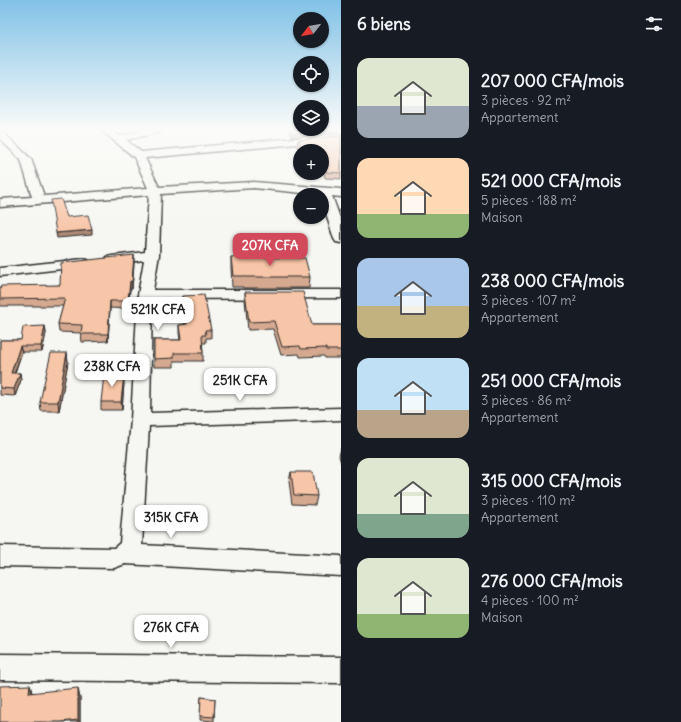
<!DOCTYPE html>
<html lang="fr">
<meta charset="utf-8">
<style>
body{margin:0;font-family:Delius,sans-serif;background:#20242c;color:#f1f3f6;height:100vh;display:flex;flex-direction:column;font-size:15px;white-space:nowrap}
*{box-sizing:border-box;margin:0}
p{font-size:13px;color:#9ea1a6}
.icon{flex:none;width:22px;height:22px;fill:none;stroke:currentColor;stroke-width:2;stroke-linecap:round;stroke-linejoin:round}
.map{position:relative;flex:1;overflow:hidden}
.drawer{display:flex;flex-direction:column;background:#171b24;width:340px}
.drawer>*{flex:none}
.needle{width:26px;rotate:239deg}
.controls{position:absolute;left:293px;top:12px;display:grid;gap:8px}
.controls a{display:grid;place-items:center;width:36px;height:36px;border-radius:50%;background:#171b24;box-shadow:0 1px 3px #0004;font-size:20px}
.price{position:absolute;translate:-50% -34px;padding:0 9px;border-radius:8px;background:#fff;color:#222;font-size:13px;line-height:26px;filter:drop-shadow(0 1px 2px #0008)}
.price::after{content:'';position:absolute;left:50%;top:24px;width:12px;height:9px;margin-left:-6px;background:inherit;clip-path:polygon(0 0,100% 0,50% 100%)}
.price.selected{background:#d1495b;color:#fff}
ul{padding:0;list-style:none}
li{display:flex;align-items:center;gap:12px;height:100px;padding:0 16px}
li span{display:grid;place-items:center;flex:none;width:112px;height:80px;border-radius:12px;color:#555}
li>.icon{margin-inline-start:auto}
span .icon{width:48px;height:48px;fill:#fffc;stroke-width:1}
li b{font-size:17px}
h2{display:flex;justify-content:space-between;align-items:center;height:48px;padding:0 16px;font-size:17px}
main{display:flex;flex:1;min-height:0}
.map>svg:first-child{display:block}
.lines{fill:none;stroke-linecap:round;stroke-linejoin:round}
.minor-casing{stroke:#2b2b2b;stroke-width:3}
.minor{fill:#f6f6f2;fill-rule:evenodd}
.wall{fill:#d4a990;stroke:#2b2b2b}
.shaded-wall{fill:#ad8a75;stroke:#2b2b2b}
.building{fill:#f7c5a7;stroke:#2b2b2b}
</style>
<main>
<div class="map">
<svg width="341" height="722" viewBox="0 0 341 722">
<rect width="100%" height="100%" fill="#f6f6f2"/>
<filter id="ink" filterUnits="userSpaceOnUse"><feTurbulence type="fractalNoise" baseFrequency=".025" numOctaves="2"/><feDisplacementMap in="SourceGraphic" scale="8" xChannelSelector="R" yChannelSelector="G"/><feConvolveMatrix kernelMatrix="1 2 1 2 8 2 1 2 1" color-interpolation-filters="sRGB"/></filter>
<g filter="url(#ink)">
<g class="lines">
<g class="minor-casing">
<path id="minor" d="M101,130h11l8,6 24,-6h18l-2,2 -34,8 15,12 200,-18v6l-196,18 14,29 95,-5 87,7v8l-9,-1 9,25v22l-5,-1 -2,-3 -12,-38v-6l-68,-7 -93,6 -2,61 -6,35h188v8l-189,1 -2,114 191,-5v12l-192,6 -7,119 199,11v20l-216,-12 -11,4 -114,-2v-20l114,2 6,-5 11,-123 7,-125 6,-35 -32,4 -5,-1 -2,-3 2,-3 5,-1 33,-4 4,-57 -149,12v-8l32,-2 -11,-37 -21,-21v-8l3,1 28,27 13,37 104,-8 -14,-31z
M83,259l5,1 2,3 -2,3 -88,10v-8z
M0,654l341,3v26l-341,-3z"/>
</g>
<use href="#minor" class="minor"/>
</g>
<path class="wall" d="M290,130h48v3l-46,4 -2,-5z
M341,136v43l-16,-1 -3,-15v-12h-22v1l-3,-6 1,-6z
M231,257l79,20 -1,11h-66v-1h-11l-1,-19z
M134,263l-2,26h-2l-2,20 -18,-1 -2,33 -26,1 -1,-9 -22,-1 -1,-8 5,-18h-63v-16l60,-5z
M245,292l67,33h29v33h-16l-1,-2 -24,1 -1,-3 -18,1 -8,-26 -25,1 -3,-30z
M182,296l29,34v8h-5v5h-4l1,10v8h-29v6h-20v-27h26l-1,-7v-8l6,-1 -3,-20z
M45,326l1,7 -4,19h-20l-7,21h5l1,7 -6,16 -15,-1v-55h21z
M67,353l1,9 -9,49h-18l-1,-9z
M124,383l-2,27h-21v-8z
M341,448v15l-2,-7z
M291,472l26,24 -2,9 -23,-1 -3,-23z
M30,685l2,8 48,5v24h-80z
M201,697l14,2 -1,22 -14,-1z"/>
<path class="shaded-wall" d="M334,130h4v3l-46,4 1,-3z
M92,230v5l-35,3 -1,-5z
M134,255v8l-2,26v-7z
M130,281v8l-2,20v-8z
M110,301v7l-2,33v-7z
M45,326l1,7 -4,19 -1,-6z
M20,346l2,6 -10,28 -1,-7z
M67,353l1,9 -9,49 -1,-9z
M20,373l1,7 -6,16 -1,-7z
M124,375v8l-2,27 -1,-8z
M30,685l3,11 -4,-3z
M78,688l2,10v24h-2z"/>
<path class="building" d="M291,130h43l-41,4z
M341,136v37l-15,-1 -3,-15h-1v-6h-19l-5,-11z
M61,199l6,18 21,-2 4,15 -36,3 -5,-33z
M134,255l-2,27 -2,-1 -2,20h-18l-2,33h-27l1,-9 -24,-1 7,-26 -65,1v-9l1,-4 59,-1 1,-22z
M231,257l74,1 5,19h-66v-1h-11z
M245,292h58l9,33h29v25h-15v-2l-25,1 -1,-3 -18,1 -8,-26 -25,1z
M204,295l7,35h-6l1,5h-4l1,18h-29v5l-20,1v-19h27l-2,-15 8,-1 -5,-28z
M45,326l-4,20h-21l-9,27h9l-6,16 -14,-1v-19l1,-1h-1v-28h21l2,-13z
M51,353h16l-9,49h-18l3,-14z
M104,375h20l-3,27h-20z
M291,472h22l4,24 -23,-1z
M30,685l-1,8 49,-5v32l-17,2h-61v-36z
M201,697l14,2 -1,18 -14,-1z"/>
</g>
<linearGradient id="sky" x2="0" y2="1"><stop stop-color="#81c2e7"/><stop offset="0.56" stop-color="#fbfbf9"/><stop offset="1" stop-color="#fbfbf9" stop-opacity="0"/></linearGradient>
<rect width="341" height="231" fill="url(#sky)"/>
</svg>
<div class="controls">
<a><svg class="needle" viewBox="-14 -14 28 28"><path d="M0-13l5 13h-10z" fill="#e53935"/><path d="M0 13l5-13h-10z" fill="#9ea1a6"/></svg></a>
<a><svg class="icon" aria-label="locate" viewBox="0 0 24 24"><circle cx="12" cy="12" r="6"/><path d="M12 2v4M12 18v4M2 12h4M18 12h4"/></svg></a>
<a><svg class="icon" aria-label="layers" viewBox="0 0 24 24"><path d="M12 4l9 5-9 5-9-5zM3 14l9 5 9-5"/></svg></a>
<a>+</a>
<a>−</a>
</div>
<b class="price selected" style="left:270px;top:267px">207K CFA</b>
<b class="price" style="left:158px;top:331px">521K CFA</b>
<b class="price" style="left:112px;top:388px">238K CFA</b>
<b class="price" style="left:240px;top:402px">251K CFA</b>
<b class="price" style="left:171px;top:539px">315K CFA</b>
<b class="price" style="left:171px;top:649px">276K CFA</b>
</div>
<section class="drawer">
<h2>6 biens<svg class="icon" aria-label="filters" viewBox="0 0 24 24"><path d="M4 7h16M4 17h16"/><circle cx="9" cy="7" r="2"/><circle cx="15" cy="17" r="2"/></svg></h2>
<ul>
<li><span style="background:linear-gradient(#dfe7d0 60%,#9aa5b1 0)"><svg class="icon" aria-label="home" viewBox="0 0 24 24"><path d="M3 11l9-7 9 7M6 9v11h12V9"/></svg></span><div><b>207 000 CFA/mois</b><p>3 pièces · 92 m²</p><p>Appartement</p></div></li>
<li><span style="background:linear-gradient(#ffd9b3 70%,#8fb573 0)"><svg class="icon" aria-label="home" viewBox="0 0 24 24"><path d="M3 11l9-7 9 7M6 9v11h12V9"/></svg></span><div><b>521 000 CFA/mois</b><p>5 pièces · 188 m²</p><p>Maison</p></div></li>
<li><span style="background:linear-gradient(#a9c7e8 60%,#c2b280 0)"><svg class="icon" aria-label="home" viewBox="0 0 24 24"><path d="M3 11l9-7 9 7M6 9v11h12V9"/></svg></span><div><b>238 000 CFA/mois</b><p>3 pièces · 107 m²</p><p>Appartement</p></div></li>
<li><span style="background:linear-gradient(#bfe0f5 65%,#b9a48a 0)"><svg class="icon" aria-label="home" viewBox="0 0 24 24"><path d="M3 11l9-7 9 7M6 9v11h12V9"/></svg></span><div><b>251 000 CFA/mois</b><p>3 pièces · 86 m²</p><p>Appartement</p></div></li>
<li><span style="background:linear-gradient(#dfe7d0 70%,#7fa58c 0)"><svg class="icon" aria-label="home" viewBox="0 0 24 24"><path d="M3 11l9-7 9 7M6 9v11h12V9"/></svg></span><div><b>315 000 CFA/mois</b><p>3 pièces · 110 m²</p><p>Appartement</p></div></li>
<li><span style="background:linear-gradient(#dfe7d0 70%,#8fb573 0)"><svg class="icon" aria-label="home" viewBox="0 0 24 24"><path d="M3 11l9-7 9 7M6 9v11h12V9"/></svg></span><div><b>276 000 CFA/mois</b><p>4 pièces · 100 m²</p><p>Maison</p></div></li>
</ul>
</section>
</main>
